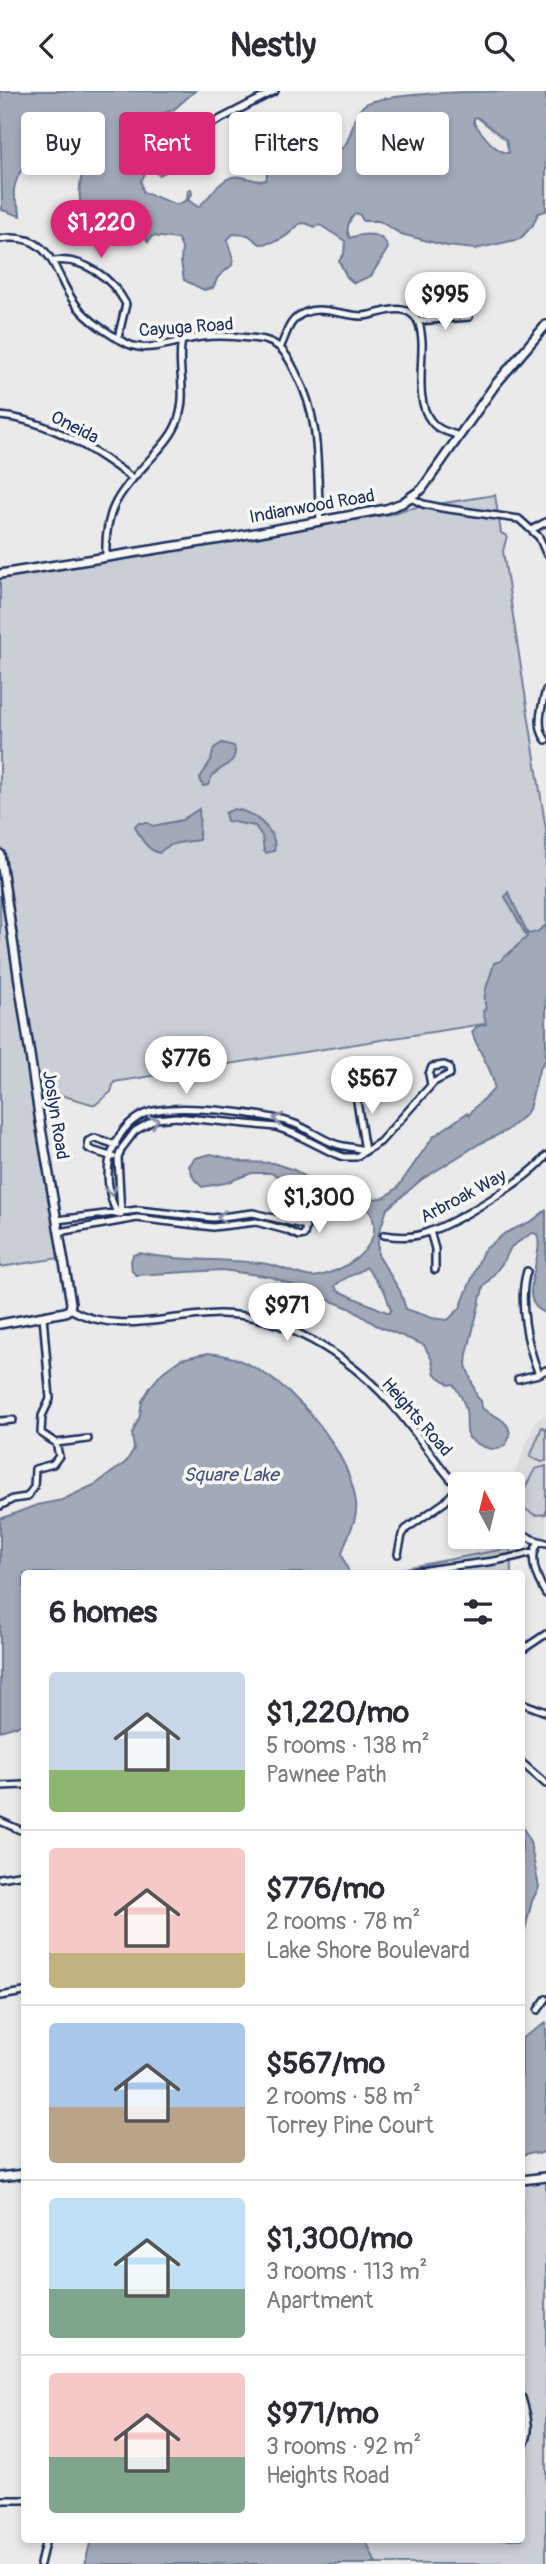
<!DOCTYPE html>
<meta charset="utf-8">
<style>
body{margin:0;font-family:Pangolin,sans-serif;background:#f7f7f7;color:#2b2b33;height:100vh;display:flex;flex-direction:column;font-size:26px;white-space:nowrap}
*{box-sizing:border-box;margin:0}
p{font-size:23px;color:#7c7c81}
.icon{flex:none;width:38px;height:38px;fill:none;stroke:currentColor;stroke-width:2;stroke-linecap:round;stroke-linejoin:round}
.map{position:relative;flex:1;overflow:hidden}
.panel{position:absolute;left:21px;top:1479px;width:504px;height:973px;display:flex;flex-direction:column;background:#fff;border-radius:7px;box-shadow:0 4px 10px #0003}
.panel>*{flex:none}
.guide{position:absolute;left:21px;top:21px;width:504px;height:63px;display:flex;gap:14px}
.needle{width:46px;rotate:353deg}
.tools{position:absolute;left:448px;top:1381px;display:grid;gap:14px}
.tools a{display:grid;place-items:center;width:77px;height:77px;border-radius:7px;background:#fff;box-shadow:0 4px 10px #0003;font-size:35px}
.price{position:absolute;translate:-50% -60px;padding:0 16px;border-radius:24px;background:#fff;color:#222;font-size:23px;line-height:46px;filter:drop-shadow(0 2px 4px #0008)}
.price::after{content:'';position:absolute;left:50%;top:42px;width:21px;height:16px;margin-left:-10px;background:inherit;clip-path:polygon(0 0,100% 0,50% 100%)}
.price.current{background:#db2777;color:#fff}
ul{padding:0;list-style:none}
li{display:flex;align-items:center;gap:21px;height:175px;padding:0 28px}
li+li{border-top:2px solid #e1e1e2}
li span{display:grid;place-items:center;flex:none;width:196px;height:140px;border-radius:7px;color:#555}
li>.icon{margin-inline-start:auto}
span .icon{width:84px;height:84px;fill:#fffc;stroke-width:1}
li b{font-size:30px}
h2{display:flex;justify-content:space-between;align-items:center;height:84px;padding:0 28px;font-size:30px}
.pill{padding:0 24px;border-radius:7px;background:#fff;box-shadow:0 4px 10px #0003;font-size:24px;line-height:63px}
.pill.current{background:#db2777;color:#fff}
header{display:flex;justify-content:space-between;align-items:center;height:91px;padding:0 28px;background:#fff;font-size:32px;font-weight:700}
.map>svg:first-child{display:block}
.built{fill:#dadcde}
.green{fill:#caced5;stroke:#727e9a;stroke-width:2}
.water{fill:#a2aaba;stroke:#6c7995;stroke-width:2;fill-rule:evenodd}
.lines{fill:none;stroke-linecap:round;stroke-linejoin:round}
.street-casing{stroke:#1b2f5e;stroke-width:10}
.secondary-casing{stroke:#1b2f5e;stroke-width:12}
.street{stroke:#f6f6f2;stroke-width:5}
.secondary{stroke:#f6f6f2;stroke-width:7}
.oneway{stroke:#8892a8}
.labels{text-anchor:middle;stroke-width:7;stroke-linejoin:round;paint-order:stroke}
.street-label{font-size:18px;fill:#1b2f5e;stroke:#f6f6f2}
.water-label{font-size:19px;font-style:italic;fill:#44547a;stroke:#f6f6f2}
</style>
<header><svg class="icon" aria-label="back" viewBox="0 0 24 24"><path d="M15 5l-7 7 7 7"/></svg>Nestly<svg class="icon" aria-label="search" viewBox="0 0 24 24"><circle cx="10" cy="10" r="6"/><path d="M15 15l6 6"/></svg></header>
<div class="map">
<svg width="546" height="2473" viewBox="0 0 546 2473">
<rect width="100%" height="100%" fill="#e9eae9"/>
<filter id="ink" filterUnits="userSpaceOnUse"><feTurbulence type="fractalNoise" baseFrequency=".0143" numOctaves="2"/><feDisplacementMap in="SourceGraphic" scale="14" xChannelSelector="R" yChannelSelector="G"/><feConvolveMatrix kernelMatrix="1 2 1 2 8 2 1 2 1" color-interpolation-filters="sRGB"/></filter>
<g filter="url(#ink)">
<path class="built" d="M546,1323v128l-13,-4 -20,-13v-41h-3l26,-63z"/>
<path class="green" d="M495,404l6,38 6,3 -4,15 43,279v184l-432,68 -3,10 -16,13 -45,-13 -16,2 26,164 -60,9v-690l391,-63 15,-5z
M542,1336l4,2v32l-4,1 -12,-5z
M546,1375v48l-11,1 -10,-6 -5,-12 15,-28z
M510,1457l1,25h-113l1,-4z
M546,2090v383h-280l-4,-25h260v-356z"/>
<path class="water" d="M0,0h195l-22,19 -22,7c-6,16 -16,17 -23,33l1,6 4,2c19,-2 32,-8 33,-28l9,-5 22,9 -1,12 -26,24 -11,5 -7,-5h-5l-6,11 2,11 34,13 10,-5 1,-10 3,-1 1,5 -4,6 10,7c11,-8 19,-25 34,-30 12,-3 23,7 34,3l1,-4 -3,-19 12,-22 7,-5 17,-5 14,3 21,20h8c10,-11 8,-31 21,-43 23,-14 146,-14 182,-14v120l-8,2 -5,12 -13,14 -45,10 -28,-3 -46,-12 -22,-13h-16l-3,-6 -4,-2c-7,7 -11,16 -6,25 13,-5 33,-7 38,10l-17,28 -17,7 -7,-6 -8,-16 5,-7 1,-13 -25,-16 -5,2 -10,-4 -6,1c-12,13 -21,19 -39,20l-12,-9 -15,-1 -6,6 6,19 -1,6 -14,12 -5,11 -9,2 -20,-10 -3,-18 1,-14 -4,-9 -26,-3 -4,6 -4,-8 -12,-5 -11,-13 -21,7 -13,-4c-12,-17 -7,-39 -2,-58 -8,-11 -17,-11 -30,-8 -21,5 -29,2 -38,26 -2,6 -4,9 -3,16 1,8 7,12 6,21l-18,-6zM477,26l29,23 3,13c-13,1 -27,-20 -35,-30v-5z
M222,652l12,3c5,16 -10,19 -20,28 -3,3 -4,7 -6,11l-5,1 -3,-8 11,-18 3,-12z
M199,718c1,11 0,20 0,31 -16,3 -28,1 -40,13 -12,-3 -19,-15 -24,-27l3,-3h10l5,3 29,-6z
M234,718c18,2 45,22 40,42l-8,2 -2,-2 -2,-15 -7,-10 -28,-5 -2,-8z
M508,801l20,42 9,-2 9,-7v134l-7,11 -10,39 -4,6 -19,16 -27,13 -58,36 -34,29 -9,27v19l22,36 6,18 26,9 16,2 12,-12 23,-57 22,-18 27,-12 14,-11v103c-33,-11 0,-56 -9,-79l-5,-1 -21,14 -7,14 -21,27 -16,66 -1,11 11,32 4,4 1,7c7,6 18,8 24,16 6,7 4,20 -6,24 -9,4 -24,-4 -31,-10 -4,-9 -1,-18 -3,-28 -2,-9 -7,-18 -13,-26l-3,1 -15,-11 -3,-14 -8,-15 -48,-20 -27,-17 -77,-31 -50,-7 -86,5 -4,-4 -1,-10 2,-6 6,-2c42,9 86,5 128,11 14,2 40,16 52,12 21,-5 46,-18 54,-40 3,-9 0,-24 -7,-30l-38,-7 -57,-26h-19l-27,10 -23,4 -8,-8 -5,-13 6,-8 16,-4 32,8 30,1 21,7 28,16 53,13 11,-2 12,-10 35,-50 34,-24 3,2c2,-9 19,-17 24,-27 0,-18 -17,-38 -22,-56l4,-5 10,-3 -3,-13 3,-3c-5,-16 5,-30 8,-45l7,-2 3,-5 3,-1 20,-18 -22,-40zM366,1176l19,25 6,18 -2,3 -51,-22 -3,-5c7,-9 22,-11 31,-19z
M208,1262c64,3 141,89 148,150 2,19 -10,33 -14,51l7,19h-325v151l-24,7v-212l37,-14 25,-5 34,-16 30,-22 8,-13 -2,-15 8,-18 2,-15 9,-15 12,-14 18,-13z
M522,1734l8,17 9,45 -7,14 -10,40z
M546,1932v128l-7,3 -6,-2 -11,3v-117z
M91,2448h274l11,25h-291z"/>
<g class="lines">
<g class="street-casing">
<path id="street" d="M209,34l66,-34
M0,148c56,-8 52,37 77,67 12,15 34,30 51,38 22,10 52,-5 74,-7 16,-2 32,-1 48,1 11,1 21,2 30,10 8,7 12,17 17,27 25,48 19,93 23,146
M53,170c31,-4 59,17 73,43l-8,34
M418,230l51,-4
M280,257c7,-14 8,-28 24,-35 18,-8 39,3 59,3 16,-1 38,-14 51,0 7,6 7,17 8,25 1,24 -7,60 9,80 6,9 18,11 28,15
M0,325c49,4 94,34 132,62
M411,407l12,6 19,4 77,11 20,18 7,16
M533,438l13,-7
M106,466c-2,-52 15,-65 48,-102 9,-10 20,-22 24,-35 10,-28 -2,-54 4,-80
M546,599c-4,16 -11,36 0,50
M360,989l-4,15 9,56
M113,1066l-22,-7 -3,-2v-7l7,-3 21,7
M118,1123c-10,-16 -13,-44 -6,-62 5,-15 15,-29 30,-37 25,-14 125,-2 153,9 13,5 25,14 38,19 11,5 22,3 32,8
M121,1123l-3,-56 4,-10 13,-17 21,-12 20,-2 100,10 17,6 38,19 13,5h12l24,-15 54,-60 16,-8 -1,-7 -5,-2 -12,2 -3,7 2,11
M57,1129l81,-10 75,8 40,-5 53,13 -2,9 -5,1 -13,-6 -30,-8 -43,5 -76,-9 -78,14
M430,1140l5,18v21
M384,1144c13,2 26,3 38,-1 29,-8 106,-54 124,-78
M527,1180c-9,29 0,75 12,103
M70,1218c47,27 99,6 148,5 64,-1 130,42 172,88 25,28 45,60 70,88
M518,1288l21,-5 7,-4
M0,1330l13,-1
M56,1352l32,-4
M0,1415l13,-7 14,-2 7,-10 1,-18 18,-5 6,-8 -3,-13 -15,-10 1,-17 8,-17 -7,-83
M513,1437l19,11 14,4
M539,1451c-12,16 -2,37 7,52
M398,1463l4,-19 4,-6 39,-27 13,-15
M409,1482c41,-9 86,-8 126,-22
M522,1559l24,-16
M522,1612l24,9
M522,1672l24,21
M0,1695l24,-1
M0,1730l20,9
M0,1787l24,-4
M0,1905l24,-4
M538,1919l8,-11
M522,2307c5,17 11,35 0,50
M0,2409h24
M40,2473l6,-25"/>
</g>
<g class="secondary-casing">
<path id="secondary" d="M0,483l227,-36 159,-29 16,-6 20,-14 73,-104 51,-60
M0,763l40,268 31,181 -1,6 -5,3 -65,12
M0,2086l24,-3
M522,2089l24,-3"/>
</g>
<use href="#street" class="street"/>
<use href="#secondary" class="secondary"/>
</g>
<defs><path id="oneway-chevron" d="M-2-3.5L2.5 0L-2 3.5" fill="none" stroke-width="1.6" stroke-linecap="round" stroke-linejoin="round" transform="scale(1.75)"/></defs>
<g class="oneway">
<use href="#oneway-chevron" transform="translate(278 1028) rotate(-165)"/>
<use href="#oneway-chevron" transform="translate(154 1030) rotate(-21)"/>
<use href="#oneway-chevron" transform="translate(111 1100) rotate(80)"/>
<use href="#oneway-chevron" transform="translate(222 1126) rotate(176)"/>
</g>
</g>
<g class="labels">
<g class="street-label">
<text transform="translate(186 236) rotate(-4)" y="6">Cayuga Road</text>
<text transform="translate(75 336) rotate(27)" y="6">Oneida</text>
<text transform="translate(312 415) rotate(-10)" y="6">Indianwood Road</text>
<text transform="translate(56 1024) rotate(81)" y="6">Joslyn Road</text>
<text transform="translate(463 1105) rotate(-28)" y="6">Arbroak Way</text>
<text transform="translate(417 1326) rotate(49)" y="6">Heights Road</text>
</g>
<g class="water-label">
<text x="231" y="1390">Square Lake</text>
</g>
</g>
</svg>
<div class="tools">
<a><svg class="needle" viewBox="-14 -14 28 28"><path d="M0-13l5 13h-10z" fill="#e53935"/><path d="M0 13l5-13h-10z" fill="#7c7c81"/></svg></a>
</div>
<b class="price current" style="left:101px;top:169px">$1,220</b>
<b class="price" style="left:445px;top:241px">$995</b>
<b class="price" style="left:186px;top:1005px">$776</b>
<b class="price" style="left:372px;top:1025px">$567</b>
<b class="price" style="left:319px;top:1144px">$1,300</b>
<b class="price" style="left:287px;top:1252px">$971</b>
<div class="guide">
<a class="pill">Buy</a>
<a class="pill current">Rent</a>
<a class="pill">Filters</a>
<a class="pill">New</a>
</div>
<section class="panel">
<h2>6 homes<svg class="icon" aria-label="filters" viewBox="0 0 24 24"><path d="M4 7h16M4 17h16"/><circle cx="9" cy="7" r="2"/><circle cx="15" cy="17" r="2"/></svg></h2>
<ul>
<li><span style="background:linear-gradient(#c9d6e8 70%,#8fb573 0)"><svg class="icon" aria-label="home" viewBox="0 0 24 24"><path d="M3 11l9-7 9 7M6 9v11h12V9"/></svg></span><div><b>$1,220/mo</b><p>5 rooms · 138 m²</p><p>Pawnee Path</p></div></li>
<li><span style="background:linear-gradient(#f6c9c9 75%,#c2b280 0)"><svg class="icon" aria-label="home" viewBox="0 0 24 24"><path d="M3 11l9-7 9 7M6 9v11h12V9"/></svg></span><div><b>$776/mo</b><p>2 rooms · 78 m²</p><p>Lake Shore Boulevard</p></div></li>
<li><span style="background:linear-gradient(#a9c7e8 60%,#b9a48a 0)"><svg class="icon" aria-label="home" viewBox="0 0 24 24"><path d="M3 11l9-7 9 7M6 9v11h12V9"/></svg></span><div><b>$567/mo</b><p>2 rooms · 58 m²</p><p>Torrey Pine Court</p></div></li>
<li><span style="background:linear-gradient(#bfe0f5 65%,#7fa58c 0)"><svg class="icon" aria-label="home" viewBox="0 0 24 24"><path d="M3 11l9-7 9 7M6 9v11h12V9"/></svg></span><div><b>$1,300/mo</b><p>3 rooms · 113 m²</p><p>Apartment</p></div></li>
<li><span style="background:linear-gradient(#f6c9c9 60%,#7fa58c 0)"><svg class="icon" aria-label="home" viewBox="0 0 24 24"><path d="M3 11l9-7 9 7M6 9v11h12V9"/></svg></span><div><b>$971/mo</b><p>3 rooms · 92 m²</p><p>Heights Road</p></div></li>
</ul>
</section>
</div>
